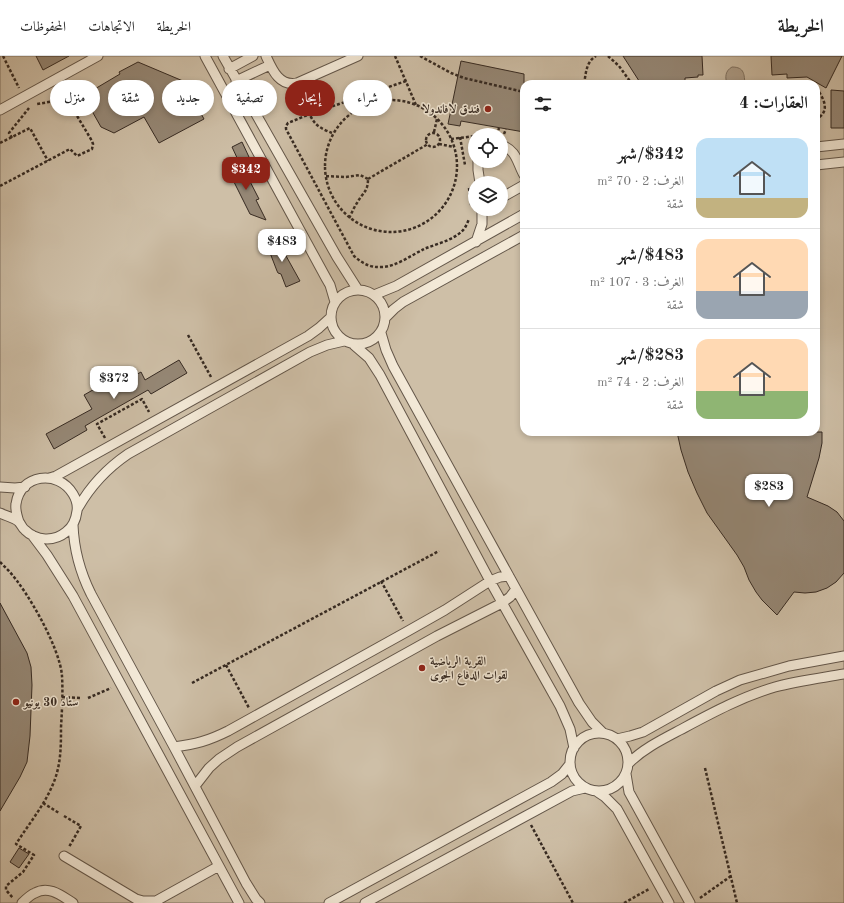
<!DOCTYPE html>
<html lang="ar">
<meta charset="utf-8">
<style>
body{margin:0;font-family:"Old Standard TT",Amiri,serif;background:#f6f6f6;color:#222;direction:rtl;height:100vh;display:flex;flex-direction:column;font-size:15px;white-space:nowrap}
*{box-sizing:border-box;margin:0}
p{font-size:13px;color:#767676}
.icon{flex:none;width:22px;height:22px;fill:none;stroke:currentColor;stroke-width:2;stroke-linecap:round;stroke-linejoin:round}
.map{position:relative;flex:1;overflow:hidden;direction:ltr}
.drawer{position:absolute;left:520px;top:24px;width:300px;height:356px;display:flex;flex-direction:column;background:#fff;border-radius:12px;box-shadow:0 2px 6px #0003;direction:rtl}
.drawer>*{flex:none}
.guide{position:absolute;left:12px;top:24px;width:380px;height:36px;direction:rtl;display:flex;gap:8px}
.fabs{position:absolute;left:468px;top:72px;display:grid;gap:8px}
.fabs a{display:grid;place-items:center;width:40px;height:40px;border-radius:50%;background:#fff;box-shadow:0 2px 6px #0003;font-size:20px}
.price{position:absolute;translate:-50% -34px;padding:0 9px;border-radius:8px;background:#fff;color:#222;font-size:13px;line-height:26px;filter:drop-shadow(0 1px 2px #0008)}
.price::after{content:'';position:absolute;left:50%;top:24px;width:12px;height:9px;margin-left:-6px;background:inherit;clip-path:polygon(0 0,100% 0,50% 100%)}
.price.selected{background:#8f2418;color:#fff}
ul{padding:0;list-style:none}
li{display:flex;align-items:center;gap:12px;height:100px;padding:0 12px}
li+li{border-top:1px solid #e0e0e0}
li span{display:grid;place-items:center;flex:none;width:112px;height:80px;border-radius:12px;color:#555}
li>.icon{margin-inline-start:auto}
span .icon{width:48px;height:48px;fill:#fffc;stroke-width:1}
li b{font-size:17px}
h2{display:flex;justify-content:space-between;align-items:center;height:48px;padding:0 12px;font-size:17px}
.pill{padding:0 14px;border-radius:18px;background:#fff;box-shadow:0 2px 6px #0003;font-size:14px;line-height:36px}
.pill.selected{background:#8f2418;color:#fff}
header{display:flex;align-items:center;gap:24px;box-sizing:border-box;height:56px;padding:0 20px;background:#fff;border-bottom:1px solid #e0e0e0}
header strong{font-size:19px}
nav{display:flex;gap:22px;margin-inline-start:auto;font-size:14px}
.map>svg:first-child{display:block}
.green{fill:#cebfa7;stroke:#827464;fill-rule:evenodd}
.water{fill:#afa08c;stroke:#7f7162}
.building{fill:#958775;stroke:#362a22}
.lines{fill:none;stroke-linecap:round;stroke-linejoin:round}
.lane-casing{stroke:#64574a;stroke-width:11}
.path{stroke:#362a22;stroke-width:2.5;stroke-dasharray:3 2;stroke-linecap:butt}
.lane{stroke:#f3e9d7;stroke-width:9}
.poi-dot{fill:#8f2418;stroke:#f3e9d7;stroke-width:1.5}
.labels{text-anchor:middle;stroke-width:3;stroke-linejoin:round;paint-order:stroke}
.poi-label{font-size:12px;font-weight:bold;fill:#362a22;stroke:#f3e9d7;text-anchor:start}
</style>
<header>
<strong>الخريطة</strong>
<nav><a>الخريطة</a><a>الاتجاهات</a><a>المحفوظات</a></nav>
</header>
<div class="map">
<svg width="844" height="847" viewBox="0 0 844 847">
<rect width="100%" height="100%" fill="#edddc2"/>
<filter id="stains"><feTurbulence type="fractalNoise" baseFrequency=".005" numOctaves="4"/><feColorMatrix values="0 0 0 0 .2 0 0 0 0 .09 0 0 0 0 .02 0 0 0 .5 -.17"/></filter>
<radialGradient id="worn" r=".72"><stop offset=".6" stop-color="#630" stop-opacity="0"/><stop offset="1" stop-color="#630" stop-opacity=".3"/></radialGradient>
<path class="green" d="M0,0h844v847h-844zM524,28h292v348h-292zM475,79h26v26h-26zM475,127h26v26h-26z"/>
<path class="water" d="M732,11c13,0 12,8 13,17h-18c-2,-7 -2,-13 5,-17z"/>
<path class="building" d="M36,0h33l-26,14z
M623,0h79l1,19h-5v2l-13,1v5l-17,1h-27z
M771,0h71l-16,32 -19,-11 -20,1v-4l-15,1z
M461,5l63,13v58l-63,-11 -1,5 -12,-2z
M138,6l45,19 21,38 -45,24 -15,-26 -30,16 -13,-6 -13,-23 4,-2 -4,-9 32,-19 -1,-2z
M831,34l13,1v37h-13z
M242,86l7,15 -10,5 -7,-15z
M241,108l18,35 -3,1 10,20 -16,-6 -22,-44z
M275,180l25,45 -14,6 -5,-13 -3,-1 -1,-2 -10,-26z
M179,304l8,13 -36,21 -3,-4 -51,29 -12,7 2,4 -33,19 -8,-15 46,-25 -8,-14 37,-21 4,7 16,-9 4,8z
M677,376h145v11l-3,15 -12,39 21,9 9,6 7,9v52l-8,9 -9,6 -11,4 -11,1 -11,-1 -17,23 -15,-15 -6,-8 -7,-12 -5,-13 -7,-12 -30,-42 -10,-20 -9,-21 -7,-22z
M0,547l27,50 4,14 1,18 -2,51 -3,26 -7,15 -20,34z
M19,792l10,6 -10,14 -9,-6z"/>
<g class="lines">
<g class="lane-casing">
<path id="lane" d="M205,0l121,222 4,7 5,17
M223,0l114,201 21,33
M266,0c6,13 13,31 31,27l61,-27
M229,13l24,-13
M236,25l34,-16
M0,54l98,-54
M501,89c16,5 16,18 23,30
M816,91l28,-3
M478,105v9l2,13
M816,109l28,-3
M501,142l23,-13
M476,186l6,-18v-15
M331 261a27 27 0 1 1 54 0a27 27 0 1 1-54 0Z
M374,239l22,-9 128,-72
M386,261l8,-8 9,-7 121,-67
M381,277l5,17 7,16 186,337 13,19 11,11
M354,289l15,13 11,17 110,206 70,125 10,23 4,19
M50,422l6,-2 252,-140 11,-8 12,-11
M0,431l15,1 10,-1
M78,452c13,-23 28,-39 50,-54l182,-102 17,-7 17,-4
M0,457c6,3 15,5 19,9 2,2 3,6 6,8 11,11 29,12 41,2 7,-5 10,-13 11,-21 1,-6 -1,-12 -4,-17 -15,-25 -53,-20 -57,10 -1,6 1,12 3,18
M73,469c1,25 7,47 18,69l83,153 72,136 10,16 4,4
M32,479l15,20 26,41 166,307
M570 706a29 29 0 1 1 58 0a29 29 0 1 1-58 0Z
M617,683l13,-3 13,-4 73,-41 24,-11 49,-14 55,-10
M174,691c22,-3 34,-6 54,-16l180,-100 37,-21 45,-29 10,-4 9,-1
M629,707c14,-14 32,-23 51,-33 30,-16 61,-33 95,-43 22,-6 46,-9 69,-13
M626,718l3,18 61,111
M195,730l14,-18 10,-9 18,-12 200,-111 65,-33 8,-6 6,-8
M596,735l9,6 12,12 52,94
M64,800l72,43 7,2h13l63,-35
M22,847c4,-4 8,-8 13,-10 14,-8 27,3 38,10
M329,847l222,-121 11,-8 8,-10
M365,847l207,-112 13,-3"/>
</g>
<path class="path" d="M3,0l16,32
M395,0l21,49
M420,0l31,17 13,5 60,14
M608,0l11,10 13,18
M406,25l-96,33 -22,9 -2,3v3l68,127c8,7 16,12 28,11 13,0 30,-12 42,-18 12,-5 27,-8 37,-17 4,-3 6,-8 8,-13
M584,28c2,-11 2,-22 12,-28
M780,28c10,-2 19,-5 29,0
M816,32c8,10 15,24 0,31
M301,37c4,9 8,24 15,31 4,4 11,7 16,9
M325 110a66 66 0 1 1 132 0a66 66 0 1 1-132 0Z
M434,76l3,-13
M426 84a7 7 0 1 1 14 0a7 7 0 1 1-14 0Z
M504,78l2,-5
M483,79h13
M497,79l2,-7
M460,81l5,28
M12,82l-3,-5 20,-25
M451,83l24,-3
M0,87l30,-15 18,33
M439,88l15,3
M326,120l20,1 14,-2 8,4
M368,123l60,-35
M0,130l68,-36 2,-1 7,7 15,-7 1,-5 -1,-3 -25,-42 -30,5
M469,132l2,17
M349,162c3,-5 5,-11 8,-15 6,-11 11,-11 11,-24
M188,279l23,42
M105,382l-8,-14 45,-25 7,13
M0,506c3,3 6,6 9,9 19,21 51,77 53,105 1,17 0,34 -1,51 0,17 0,33 -5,49 -8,25 -26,46 -40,68l18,11 -11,17 -17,14v4l7,8
M381,525l22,40
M226,609l23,43
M192,627l247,-132
M62,641l20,1
M88,642l23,-10
M705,712l32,135
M43,747l16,10
M64,760l17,10 -12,21
M531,769l42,78
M700,842l31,-22
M624,847l25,-14"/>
<use href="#lane" class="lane"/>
</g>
<g class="poi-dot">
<circle cx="488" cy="53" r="4"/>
<circle cx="422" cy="612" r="4"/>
<circle cx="16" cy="646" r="4"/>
</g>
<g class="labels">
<g class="poi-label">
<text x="480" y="57" text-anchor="end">فندق لافاندولا</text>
<text x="430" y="609">القرية الرياضية<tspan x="430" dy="14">لقوات الدفاع الجوى</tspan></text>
<text x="24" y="650">ستاد 30 يونيو</text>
</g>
</g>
<rect width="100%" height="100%" filter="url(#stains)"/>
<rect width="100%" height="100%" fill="url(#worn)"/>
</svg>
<div class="fabs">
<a><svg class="icon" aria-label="locate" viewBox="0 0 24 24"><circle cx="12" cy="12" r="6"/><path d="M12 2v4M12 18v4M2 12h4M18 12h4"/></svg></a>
<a><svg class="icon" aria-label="layers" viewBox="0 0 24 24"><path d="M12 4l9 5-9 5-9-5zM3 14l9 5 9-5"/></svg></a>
</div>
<b class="price selected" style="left:246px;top:135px">$342</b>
<b class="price" style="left:282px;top:207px">$483</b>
<b class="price" style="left:114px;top:344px">$372</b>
<b class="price" style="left:769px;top:452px">$283</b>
<div class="guide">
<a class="pill">شراء</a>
<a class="pill selected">إيجار</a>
<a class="pill">تصفية</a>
<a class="pill">جديد</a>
<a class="pill">شقة</a>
<a class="pill">منزل</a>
</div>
<section class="drawer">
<h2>العقارات: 4<svg class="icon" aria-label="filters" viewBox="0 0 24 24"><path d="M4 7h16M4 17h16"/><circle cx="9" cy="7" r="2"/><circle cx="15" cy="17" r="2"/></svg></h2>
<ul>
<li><span style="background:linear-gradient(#bfe0f5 75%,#c2b280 0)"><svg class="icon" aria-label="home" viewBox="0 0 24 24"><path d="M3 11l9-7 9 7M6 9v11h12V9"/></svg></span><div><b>$342/شهر</b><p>الغرف: 2 · 70 m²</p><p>شقة</p></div></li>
<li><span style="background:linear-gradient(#ffd9b3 65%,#9aa5b1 0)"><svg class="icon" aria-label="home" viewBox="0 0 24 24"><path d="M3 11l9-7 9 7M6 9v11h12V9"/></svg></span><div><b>$483/شهر</b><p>الغرف: 3 · 107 m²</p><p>شقة</p></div></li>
<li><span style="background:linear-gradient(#ffd9b3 65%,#8fb573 0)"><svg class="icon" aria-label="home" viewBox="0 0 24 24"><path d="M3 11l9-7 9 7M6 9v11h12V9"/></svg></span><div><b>$283/شهر</b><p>الغرف: 2 · 74 m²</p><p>شقة</p></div></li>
</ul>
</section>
</div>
